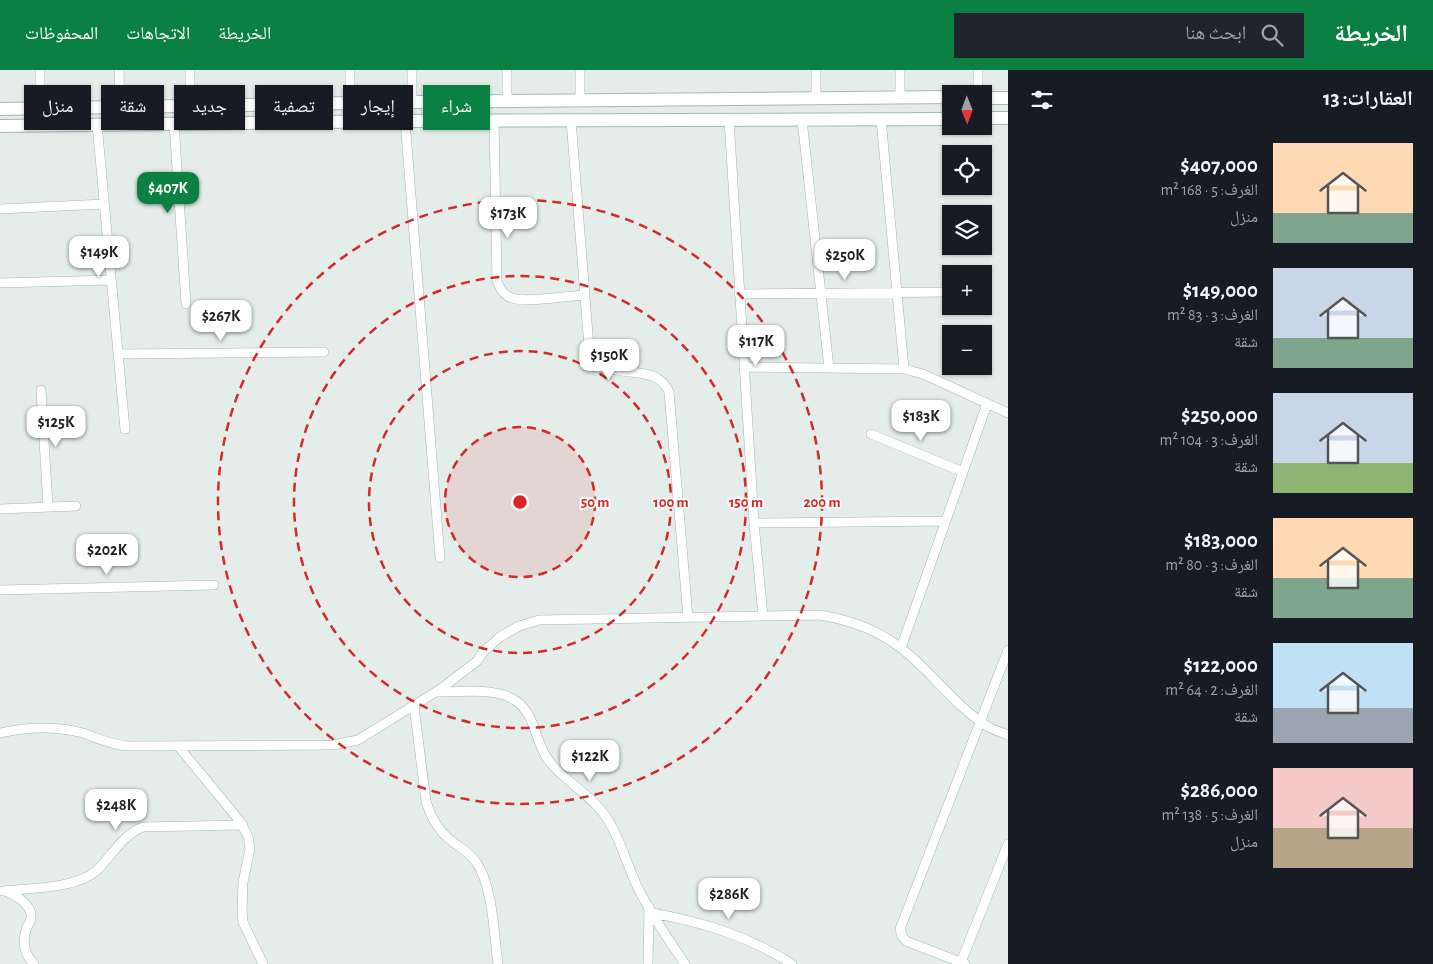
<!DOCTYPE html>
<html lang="ar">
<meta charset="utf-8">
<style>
body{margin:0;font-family:"Alegreya Sans","Noto Naskh Arabic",sans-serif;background:#20242c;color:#f1f3f6;direction:rtl;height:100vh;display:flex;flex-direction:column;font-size:19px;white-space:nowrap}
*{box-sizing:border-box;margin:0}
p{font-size:16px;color:#9ea1a6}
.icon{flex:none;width:28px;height:28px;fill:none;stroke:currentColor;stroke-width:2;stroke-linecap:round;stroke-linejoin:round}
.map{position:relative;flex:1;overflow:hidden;direction:ltr}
.sheet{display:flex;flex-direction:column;background:#171b24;width:425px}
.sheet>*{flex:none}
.guide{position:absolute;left:15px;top:15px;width:475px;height:45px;direction:rtl;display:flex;gap:10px}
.needle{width:32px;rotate:179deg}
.fabs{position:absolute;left:942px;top:15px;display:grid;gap:10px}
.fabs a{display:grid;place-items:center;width:50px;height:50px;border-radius:0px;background:#171b24;box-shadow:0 1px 4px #0004;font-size:25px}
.price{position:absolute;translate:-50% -42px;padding:0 11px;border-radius:10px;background:#fff;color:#222;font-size:16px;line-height:32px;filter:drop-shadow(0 1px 2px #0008)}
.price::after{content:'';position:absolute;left:50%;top:30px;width:15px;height:11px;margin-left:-8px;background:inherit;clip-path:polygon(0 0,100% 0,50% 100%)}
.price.selected{background:#0b8043;color:#fff}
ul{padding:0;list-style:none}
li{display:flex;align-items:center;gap:15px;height:125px;padding:0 20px}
li span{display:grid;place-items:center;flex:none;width:140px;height:100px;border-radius:0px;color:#555}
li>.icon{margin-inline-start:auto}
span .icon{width:60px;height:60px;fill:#fffc;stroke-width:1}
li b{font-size:21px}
h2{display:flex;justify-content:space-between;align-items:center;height:60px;padding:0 20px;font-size:21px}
.chip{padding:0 18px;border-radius:0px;background:#171b24;box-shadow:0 1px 4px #0004;font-size:18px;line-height:45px}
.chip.selected{background:#0b8043;color:#fff}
header{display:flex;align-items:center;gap:30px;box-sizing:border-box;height:70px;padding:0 25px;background:#0b8043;color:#fff}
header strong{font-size:24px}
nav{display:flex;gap:28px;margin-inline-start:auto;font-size:18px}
.search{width:350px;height:45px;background:#20242c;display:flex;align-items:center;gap:12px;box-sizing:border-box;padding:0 18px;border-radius:0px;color:#9ea1a6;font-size:19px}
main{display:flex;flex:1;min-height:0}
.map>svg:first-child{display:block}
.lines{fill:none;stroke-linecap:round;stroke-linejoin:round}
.street-casing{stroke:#a7b5b2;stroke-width:10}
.secondary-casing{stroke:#a4b8b4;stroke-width:14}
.street{stroke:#fff;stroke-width:9}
.secondary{stroke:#fff;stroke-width:12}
.ring{fill:none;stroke:#d62828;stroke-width:2.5;stroke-dasharray:9 6}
.centre{fill:#d62828;stroke:#f5f9f8;stroke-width:2.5}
.ring-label{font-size:15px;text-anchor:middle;font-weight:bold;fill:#d62828;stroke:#f5f9f8;stroke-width:4;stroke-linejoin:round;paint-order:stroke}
</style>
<header>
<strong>الخريطة</strong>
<div class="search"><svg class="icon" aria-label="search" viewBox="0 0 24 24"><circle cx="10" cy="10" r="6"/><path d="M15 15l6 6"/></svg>ابحث هنا</div>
<nav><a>الخريطة</a><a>الاتجاهات</a><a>المحفوظات</a></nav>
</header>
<main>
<section class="sheet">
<h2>العقارات: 13<svg class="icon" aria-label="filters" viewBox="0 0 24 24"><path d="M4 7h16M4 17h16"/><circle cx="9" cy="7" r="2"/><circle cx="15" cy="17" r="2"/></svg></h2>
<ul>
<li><span style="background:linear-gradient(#ffd9b3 70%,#7fa58c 0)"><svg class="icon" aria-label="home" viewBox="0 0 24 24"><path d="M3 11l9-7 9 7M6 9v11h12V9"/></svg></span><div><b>$407,000</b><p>الغرف: 5 · 168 m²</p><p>منزل</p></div></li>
<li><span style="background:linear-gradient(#c9d6e8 70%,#7fa58c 0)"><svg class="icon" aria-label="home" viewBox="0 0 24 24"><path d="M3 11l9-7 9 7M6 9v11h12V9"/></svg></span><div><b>$149,000</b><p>الغرف: 3 · 83 m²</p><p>شقة</p></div></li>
<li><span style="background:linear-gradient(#c9d6e8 70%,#8fb573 0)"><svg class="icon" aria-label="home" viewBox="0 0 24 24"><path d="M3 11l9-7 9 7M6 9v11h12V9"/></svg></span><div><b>$250,000</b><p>الغرف: 3 · 104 m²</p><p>شقة</p></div></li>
<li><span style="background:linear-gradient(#ffd9b3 60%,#7fa58c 0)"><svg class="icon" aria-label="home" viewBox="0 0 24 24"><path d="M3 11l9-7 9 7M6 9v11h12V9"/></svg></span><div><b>$183,000</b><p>الغرف: 3 · 80 m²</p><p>شقة</p></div></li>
<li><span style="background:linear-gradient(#bfe0f5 65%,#9aa5b1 0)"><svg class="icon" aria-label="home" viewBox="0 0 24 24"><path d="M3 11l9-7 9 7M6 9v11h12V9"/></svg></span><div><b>$122,000</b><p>الغرف: 2 · 64 m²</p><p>شقة</p></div></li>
<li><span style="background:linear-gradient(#f6c9c9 60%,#b9a48a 0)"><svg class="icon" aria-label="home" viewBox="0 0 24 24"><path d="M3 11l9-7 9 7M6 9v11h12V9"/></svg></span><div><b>$286,000</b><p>الغرف: 5 · 138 m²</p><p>منزل</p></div></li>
</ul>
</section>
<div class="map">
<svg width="1008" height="894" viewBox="0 0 1008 894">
<rect width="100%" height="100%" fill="#e4edea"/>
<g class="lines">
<g class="street-casing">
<path id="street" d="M40,0v38
M119,0l1,36
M350,0v33
M900,0v27
M978,0v24
M816,28v-28
M580,30v-30
M507,31v-31
M412,32v-32
M190,35v-35
M729,49l25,404 9,93
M802,49l27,249
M881,49l23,250
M571,50l18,227c18,42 65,10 80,45l19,226
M405,51l35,437
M494,51l3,160c3,8 7,15 15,17 12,5 57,-2 72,-3
M174,53l12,181
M97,54l28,305
M0,139l104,-5
M0,213l111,-3
M739,224l212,-2
M118,284l206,-2
M744,297l160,2 19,5 85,39
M41,320l7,117
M871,364l92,38
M0,439l76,-3
M754,453l191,-2
M0,520l214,-5
M901,578l86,-244
M436,622c22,0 56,-4 75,6 25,13 22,39 36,60 15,22 41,34 57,56 15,21 22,48 33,72 13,27 31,53 48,78
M414,636l12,95c5,17 13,31 27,41 9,7 17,11 23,20 17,24 18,73 22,102
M0,663c27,-6 55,-7 83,0 15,5 28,12 45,13l205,-1 25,-5 84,-52 35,-27 6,-9 17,-15 19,-11 20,-6 281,-5c30,5 58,15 81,33 31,24 53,57 86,78 6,4 14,6 21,9
M178,676l61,74 9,16 2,13 -7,33 -1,30 1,10 20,42
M3,821c26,-3 72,-2 93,-20 15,-14 27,-37 47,-44l100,-2
M5,821c11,4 28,14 26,28 -1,4 -4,7 -5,11 -4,13 -1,25 8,34
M652,843c50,9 97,23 140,51
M961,892l47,-118
M648,894l1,-57
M965,894l-59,-23 -4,-5 -2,-7 108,-279"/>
</g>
<g class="secondary-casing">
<path id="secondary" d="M984,28h24
M0,39l412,-7 539,-5
M984,48h24
M0,56l405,-5 546,-2"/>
</g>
<use href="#street" class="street"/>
<use href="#secondary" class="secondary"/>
</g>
<circle cx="520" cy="432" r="75" fill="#d62828" fill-opacity=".12"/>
<g class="ring">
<circle cx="520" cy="432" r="75"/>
<circle cx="520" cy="432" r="151"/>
<circle cx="520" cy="432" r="226"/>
<circle cx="520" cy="432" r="302"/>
</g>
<circle cx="520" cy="432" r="8" class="centre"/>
<g class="ring-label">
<text x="595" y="437">50 m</text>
<text x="671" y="437">100 m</text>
<text x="746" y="437">150 m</text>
<text x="822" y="437">200 m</text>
</g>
</svg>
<div class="fabs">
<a><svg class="needle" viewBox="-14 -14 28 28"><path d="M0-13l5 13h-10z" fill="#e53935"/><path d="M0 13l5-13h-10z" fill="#9ea1a6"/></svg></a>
<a><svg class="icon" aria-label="locate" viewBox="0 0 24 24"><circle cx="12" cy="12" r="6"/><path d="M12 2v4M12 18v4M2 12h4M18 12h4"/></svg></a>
<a><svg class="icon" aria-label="layers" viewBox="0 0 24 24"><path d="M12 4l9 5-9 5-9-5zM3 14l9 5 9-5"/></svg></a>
<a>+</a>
<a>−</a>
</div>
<b class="price selected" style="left:168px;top:144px">$407K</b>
<b class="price" style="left:508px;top:169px">$173K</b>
<b class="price" style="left:99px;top:208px">$149K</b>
<b class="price" style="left:845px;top:211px">$250K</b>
<b class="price" style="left:221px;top:272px">$267K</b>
<b class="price" style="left:756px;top:297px">$117K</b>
<b class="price" style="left:609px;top:311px">$150K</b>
<b class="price" style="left:921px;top:372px">$183K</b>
<b class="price" style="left:56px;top:378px">$125K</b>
<b class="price" style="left:107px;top:506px">$202K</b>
<b class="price" style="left:590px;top:712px">$122K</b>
<b class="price" style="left:116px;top:761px">$248K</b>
<b class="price" style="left:729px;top:850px">$286K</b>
<div class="guide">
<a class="chip selected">شراء</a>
<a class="chip">إيجار</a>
<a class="chip">تصفية</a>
<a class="chip">جديد</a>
<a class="chip">شقة</a>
<a class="chip">منزل</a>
</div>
</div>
</main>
